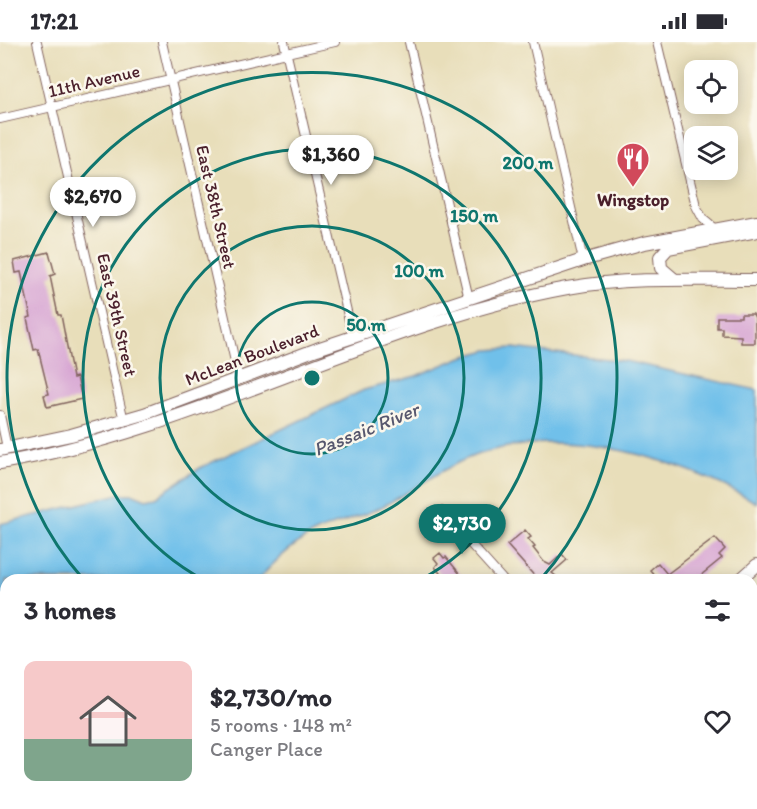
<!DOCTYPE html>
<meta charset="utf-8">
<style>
body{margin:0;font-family:Itim,sans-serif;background:#f2f2f3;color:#2b2b33;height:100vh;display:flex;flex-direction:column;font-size:22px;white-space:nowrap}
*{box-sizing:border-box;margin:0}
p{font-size:20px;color:#7c7c81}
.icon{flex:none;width:33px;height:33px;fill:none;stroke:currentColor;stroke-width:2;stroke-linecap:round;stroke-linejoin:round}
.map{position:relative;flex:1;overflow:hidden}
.drawer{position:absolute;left:0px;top:532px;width:758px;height:236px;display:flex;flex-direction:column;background:#fff;border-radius:18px 18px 0 0;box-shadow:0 3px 15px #0003}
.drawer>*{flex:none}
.buttons{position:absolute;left:684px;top:18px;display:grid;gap:12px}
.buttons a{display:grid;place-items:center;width:54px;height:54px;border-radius:12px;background:#fff;box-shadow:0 3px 15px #0003;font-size:30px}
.price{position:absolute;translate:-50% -51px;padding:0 14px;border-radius:21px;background:#fff;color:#222;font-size:20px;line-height:39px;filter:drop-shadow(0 2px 3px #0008)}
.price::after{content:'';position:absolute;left:50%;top:36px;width:18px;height:14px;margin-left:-9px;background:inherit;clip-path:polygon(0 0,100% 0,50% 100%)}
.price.selected{background:#0f766e;color:#fff}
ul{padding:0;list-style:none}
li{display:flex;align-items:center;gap:18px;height:150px;padding:0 24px}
li span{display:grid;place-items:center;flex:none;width:168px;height:120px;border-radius:12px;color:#555}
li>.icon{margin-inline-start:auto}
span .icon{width:72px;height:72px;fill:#fffc;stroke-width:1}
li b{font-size:26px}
h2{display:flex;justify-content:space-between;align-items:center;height:72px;padding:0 24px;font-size:26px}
.status{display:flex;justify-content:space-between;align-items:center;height:42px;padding:0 30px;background:#fff;direction:ltr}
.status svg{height:16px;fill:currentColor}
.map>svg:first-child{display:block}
.water{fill:#6fc0ea;stroke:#5c708a;stroke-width:1.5}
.building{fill:#d5a1d2}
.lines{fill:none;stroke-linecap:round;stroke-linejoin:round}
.street-casing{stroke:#81625d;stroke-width:10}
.secondary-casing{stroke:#81625d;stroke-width:14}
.primary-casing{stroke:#81625d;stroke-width:14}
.street{stroke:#fff;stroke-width:8}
.secondary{stroke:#fff;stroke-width:12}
.primary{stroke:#fff;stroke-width:12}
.ring{fill:none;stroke:#0f766e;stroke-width:3}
.labels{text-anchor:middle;stroke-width:5;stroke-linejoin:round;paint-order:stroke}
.street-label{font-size:18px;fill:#4a1f2b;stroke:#fbf7ec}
.poi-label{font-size:18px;font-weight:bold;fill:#4a1f2b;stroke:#fbf7ec}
.water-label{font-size:20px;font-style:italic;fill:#57576e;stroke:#fbf7ec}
.centre{fill:#0f766e;stroke:#fbf7ec;stroke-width:3}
.ring-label{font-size:18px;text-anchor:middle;font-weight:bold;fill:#0f766e;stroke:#fbf7ec;stroke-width:5;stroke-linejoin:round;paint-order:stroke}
</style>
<div class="status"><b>17:21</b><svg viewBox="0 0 49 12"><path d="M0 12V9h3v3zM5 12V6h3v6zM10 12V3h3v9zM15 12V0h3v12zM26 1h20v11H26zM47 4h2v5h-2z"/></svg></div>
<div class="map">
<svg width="757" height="767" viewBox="0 0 757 767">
<rect width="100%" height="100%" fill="#fbf7ec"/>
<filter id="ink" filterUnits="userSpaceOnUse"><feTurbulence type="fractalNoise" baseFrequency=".0167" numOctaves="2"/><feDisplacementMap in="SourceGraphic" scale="12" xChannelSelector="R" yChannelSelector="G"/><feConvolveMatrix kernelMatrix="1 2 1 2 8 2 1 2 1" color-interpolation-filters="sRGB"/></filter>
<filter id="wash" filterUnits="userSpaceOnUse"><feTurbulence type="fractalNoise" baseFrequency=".008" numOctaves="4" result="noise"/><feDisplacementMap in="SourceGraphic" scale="24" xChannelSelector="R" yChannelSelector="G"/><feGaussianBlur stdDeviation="1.35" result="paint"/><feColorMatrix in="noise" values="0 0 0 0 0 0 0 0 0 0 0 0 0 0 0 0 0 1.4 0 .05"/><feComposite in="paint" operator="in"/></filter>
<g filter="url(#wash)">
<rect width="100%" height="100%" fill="#e8deba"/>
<path class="water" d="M513,306l112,13 132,29v113c-79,-45 -185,-77 -275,-50 -38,12 -69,39 -105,56 -21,10 -47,15 -68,27 -20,11 -36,27 -51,44h-252v95l-6,1v-152l119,-30h15l12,5 10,-2 44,-29 164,-78 52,-14 46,-19 26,-7z"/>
<g id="blocks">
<path class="building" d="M49,210l6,22 -5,2 8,39h3l12,63 4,-1 5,22 -35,8 -3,-12 5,-1 -11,-45 -4,1 -7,-32 4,-1 -10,-45 -5,1 -2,-12z
M741,272h12l2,4v25h-14v-7l-19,-1v-7h-5v-11h24z
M525,488l6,7 -3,2 7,8 -2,1 11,14 6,3 12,-11 5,6 -15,13 9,7h-23l-31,-35z
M715,496l10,11 -6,6 3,3 -27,22h-36l-9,-10 8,-7 9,11z
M440,511l4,5 2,-1 19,23h-23l-5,-5 3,-2 -5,-6 3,-4 -4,-5z"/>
</g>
</g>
<g filter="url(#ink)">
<use href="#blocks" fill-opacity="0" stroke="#81625d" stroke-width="1.5"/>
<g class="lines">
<g class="street-casing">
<path id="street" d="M37,0l87,379
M162,0l77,337
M284,0l69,295
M409,0l60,257
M533,0l50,218
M657,0l39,164 7,13 12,10
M0,77l335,-77
M0,373l7,33
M441,469l62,69
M752,684l5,-5
M0,718l6,1
M54,762l5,5
M217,762l5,5
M377,762l5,5
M538,762l4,5
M700,762l4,5"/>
</g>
<g class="secondary-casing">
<path id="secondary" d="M740,538l17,-15
M476,767l6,-5"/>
</g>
<g class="primary-casing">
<path id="primary" d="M675,238l-14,-12 -1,-11 8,-9 89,-17
M0,408l71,-15 73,-21 173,-65 266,-89 61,-17 113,-21
M0,421c196,-32 371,-139 567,-175 63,-11 127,-8 190,-8"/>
</g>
<use href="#street" class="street"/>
<use href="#secondary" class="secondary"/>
<use href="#primary" class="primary"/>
</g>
</g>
<g class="ring">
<circle cx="312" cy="336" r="76"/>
<circle cx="312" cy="336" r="152"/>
<path d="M204 538A229 229 0 1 1 420 538"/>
<path d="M84 538A305 305 0 1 1 540 538"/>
</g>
<defs>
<g id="restaurant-pin" transform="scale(1.725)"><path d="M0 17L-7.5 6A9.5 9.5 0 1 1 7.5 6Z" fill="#d1495b" stroke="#fbf7ec"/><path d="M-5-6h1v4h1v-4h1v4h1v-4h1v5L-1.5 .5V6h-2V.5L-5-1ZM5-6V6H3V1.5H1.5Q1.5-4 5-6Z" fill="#fff"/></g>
</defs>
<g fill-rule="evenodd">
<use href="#restaurant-pin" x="633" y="117"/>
</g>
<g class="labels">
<g class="street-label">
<text transform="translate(94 39) rotate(-13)" y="6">11th Avenue</text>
<text transform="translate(216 165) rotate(77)" y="6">East 38th Street</text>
<text transform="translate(117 273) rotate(77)" y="6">East 39th Street</text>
<text transform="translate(252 313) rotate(-21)" y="6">McLean Boulevard</text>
</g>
<g class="poi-label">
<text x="633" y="164">Wingstop</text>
</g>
<g class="water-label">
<text transform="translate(366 387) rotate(-22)" y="7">Passaic River</text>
</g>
</g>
<circle cx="312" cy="336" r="9" class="centre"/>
<g class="ring-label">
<text x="528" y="127">200 m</text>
<text x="474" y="180">150 m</text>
<text x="419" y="235">100 m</text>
<text x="366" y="289">50 m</text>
</g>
</svg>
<div class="buttons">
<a><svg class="icon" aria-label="locate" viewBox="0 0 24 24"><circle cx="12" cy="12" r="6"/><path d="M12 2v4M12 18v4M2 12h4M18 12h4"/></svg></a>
<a><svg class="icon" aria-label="layers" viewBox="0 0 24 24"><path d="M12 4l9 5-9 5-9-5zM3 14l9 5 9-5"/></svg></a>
</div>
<b class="price" style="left:331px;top:144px">$1,360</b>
<b class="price" style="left:93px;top:186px">$2,670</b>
<b class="price selected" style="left:462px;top:513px">$2,730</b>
<section class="drawer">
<h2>3 homes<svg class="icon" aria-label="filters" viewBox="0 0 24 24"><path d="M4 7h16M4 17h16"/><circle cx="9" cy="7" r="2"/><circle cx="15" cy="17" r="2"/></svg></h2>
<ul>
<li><span style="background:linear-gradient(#f6c9c9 65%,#7fa58c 0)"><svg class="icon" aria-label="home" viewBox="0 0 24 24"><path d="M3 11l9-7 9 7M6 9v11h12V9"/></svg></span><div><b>$2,730/mo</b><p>5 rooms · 148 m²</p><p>Canger Place</p></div><svg class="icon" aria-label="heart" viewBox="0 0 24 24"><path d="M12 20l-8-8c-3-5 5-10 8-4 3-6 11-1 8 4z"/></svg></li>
</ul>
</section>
</div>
